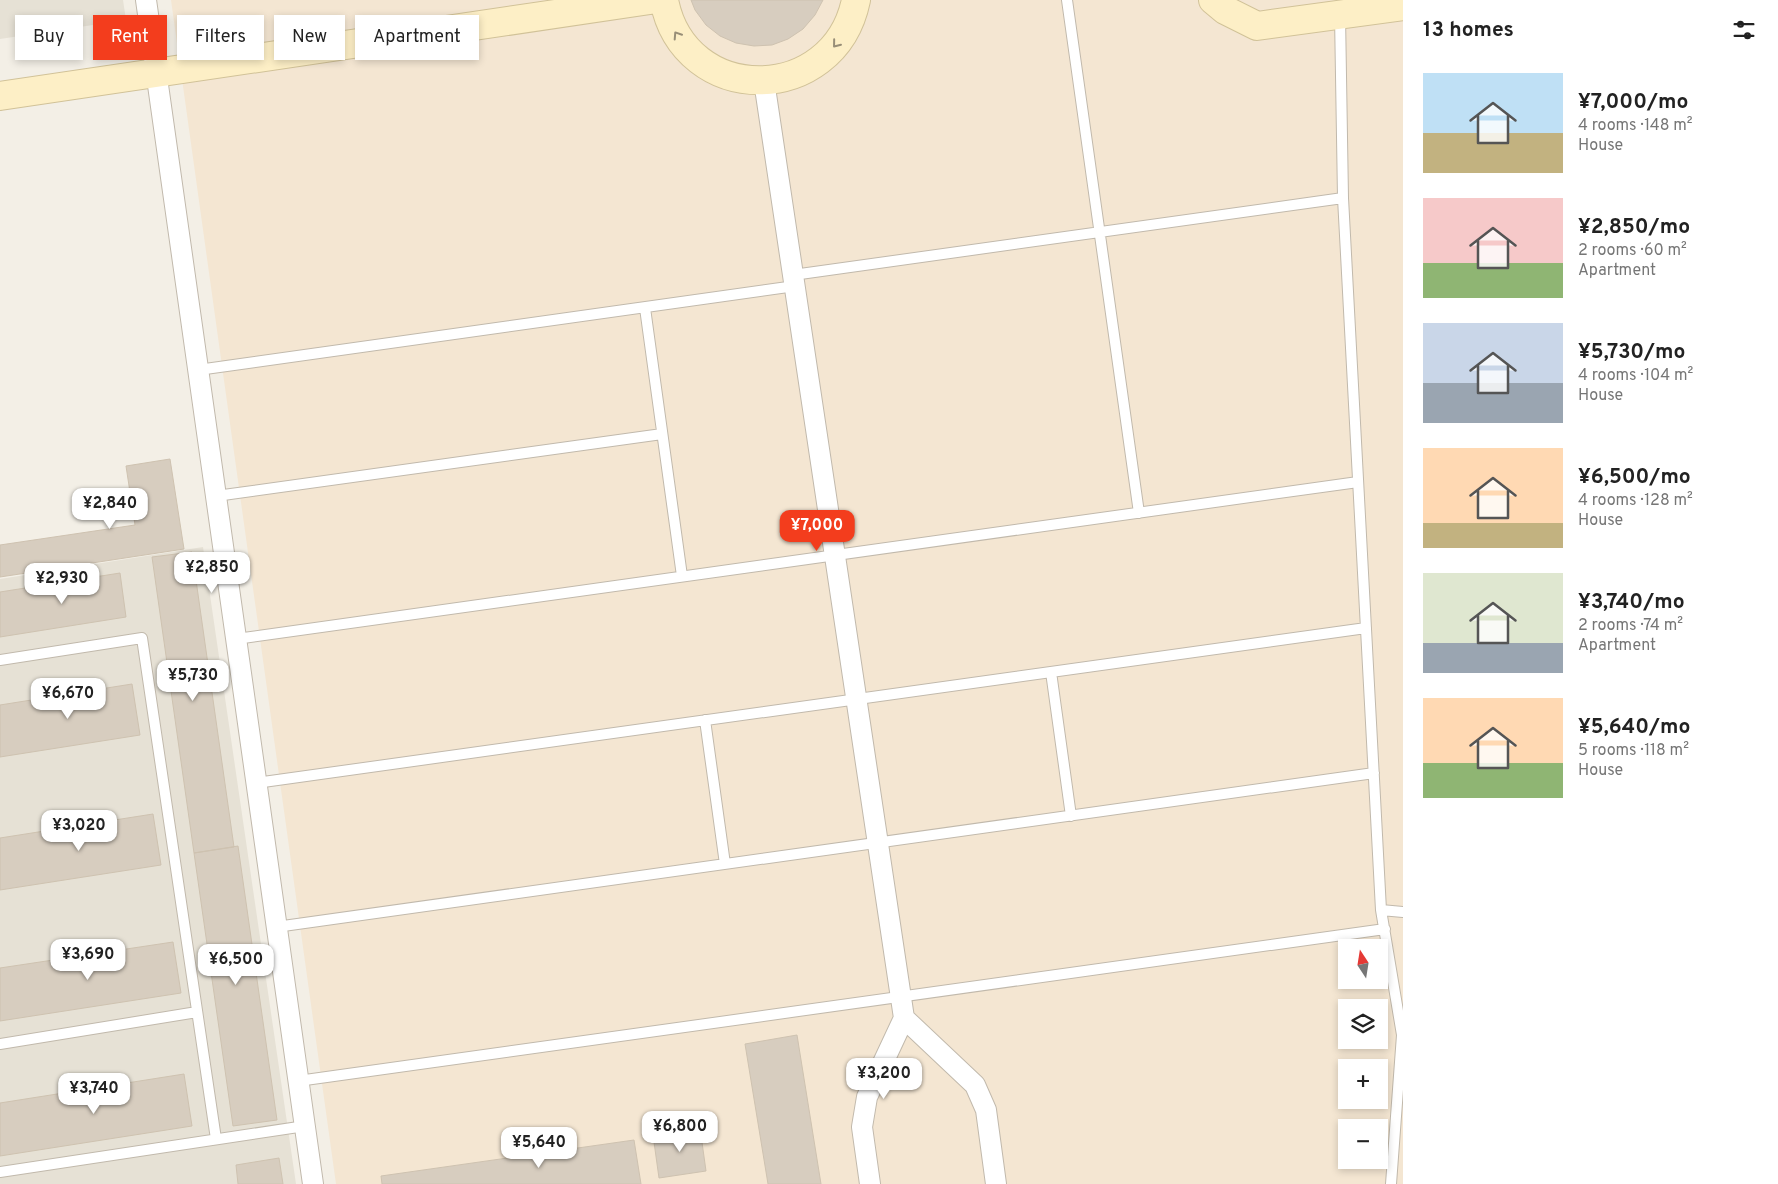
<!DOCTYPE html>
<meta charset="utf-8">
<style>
body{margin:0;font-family:Overpass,sans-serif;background:#f2f2f2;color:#222;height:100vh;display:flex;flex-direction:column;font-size:19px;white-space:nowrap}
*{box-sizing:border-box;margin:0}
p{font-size:16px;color:#767676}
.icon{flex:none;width:28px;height:28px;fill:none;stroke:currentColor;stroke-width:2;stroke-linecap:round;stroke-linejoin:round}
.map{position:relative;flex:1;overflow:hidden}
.details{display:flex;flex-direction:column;background:#fff;width:375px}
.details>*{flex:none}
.hud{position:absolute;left:15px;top:15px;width:475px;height:45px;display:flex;gap:10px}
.needle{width:32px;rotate:348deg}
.tools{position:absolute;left:1338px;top:939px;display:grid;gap:10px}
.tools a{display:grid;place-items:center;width:50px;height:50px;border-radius:0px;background:#fff;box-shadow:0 2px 8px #0003;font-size:25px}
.price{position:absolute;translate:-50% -42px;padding:0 11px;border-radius:10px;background:#fff;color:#222;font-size:16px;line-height:32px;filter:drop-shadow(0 1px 2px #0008)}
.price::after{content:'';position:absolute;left:50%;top:30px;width:15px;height:11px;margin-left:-8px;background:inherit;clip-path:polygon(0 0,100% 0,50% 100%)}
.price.current{background:#f33d1d;color:#fff}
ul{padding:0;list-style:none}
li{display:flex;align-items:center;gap:15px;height:125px;padding:0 20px}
li span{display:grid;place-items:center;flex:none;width:140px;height:100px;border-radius:0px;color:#555}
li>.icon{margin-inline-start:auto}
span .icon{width:60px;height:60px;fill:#fffc;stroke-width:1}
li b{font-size:21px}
h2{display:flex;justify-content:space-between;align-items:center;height:60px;padding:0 20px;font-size:21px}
.tag{padding:0 18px;border-radius:0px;background:#fff;box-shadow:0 2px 8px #0003;font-size:18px;line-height:45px}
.tag.current{background:#f33d1d;color:#fff}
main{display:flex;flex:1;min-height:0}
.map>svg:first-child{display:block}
.residential{fill:#e6e1d5}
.commercial{fill:#f4e6d2;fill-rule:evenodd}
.building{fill:#d7cdbf;stroke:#cec2b0}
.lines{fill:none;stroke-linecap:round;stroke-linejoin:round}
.lane-casing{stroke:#c1b9ac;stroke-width:12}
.street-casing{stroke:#c1b9ac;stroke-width:22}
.secondary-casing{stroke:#d1c298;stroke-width:30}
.lane{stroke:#fff;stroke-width:10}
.street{stroke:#fff;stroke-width:20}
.secondary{stroke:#fdefc6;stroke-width:28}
.oneway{stroke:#988e77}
</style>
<main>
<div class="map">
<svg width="1403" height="1184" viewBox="0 0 1403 1184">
<rect width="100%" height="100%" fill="#f3efe6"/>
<path class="residential" d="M0,0h123l3,20 -126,19z
M203,547l93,637h-296v-605z"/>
<path class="commercial" d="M171,0h1232v1184h-1067zM1346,948h33v32h-33zM1346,1008h33v32h-33zM1346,1068h33v32h-33zM1346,1128h33v32h-33z"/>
<path class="building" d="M691,0h132l-8,15 -12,14 -15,10 -16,6 -18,1 -18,-3 -16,-7 -14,-11 -11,-15z
M170,459l14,90 -184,28v-32l135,-20 -9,-59z
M192,552l42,295 -40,6 -42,-296z
M120,573l6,44 -126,20v-45z
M132,684l8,51 -140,22v-52z
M153,814l8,51 -161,25v-52z
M238,846l39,274 -44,6 -39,-273z
M173,942l8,51 -181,28v-53z
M797,1035l24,149h-53l-23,-140z
M184,1074l8,52 -192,30v-53z
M700,1128l6,43 -47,7 -6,-43z
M634,1140l7,44h-259l-1,-8z
M279,1158l4,26h-45l-2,-19z"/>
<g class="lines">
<g class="lane-casing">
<path id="lane" d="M1067,0l72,513
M1340,15l3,183 38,712 21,125 -11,149
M793,275l550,-77
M645,308l37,268
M198,370l597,-84
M216,496l446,-62
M236,639l1122,-157
M0,660l142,-22 74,501
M1051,672l20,144
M705,720l20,144
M256,783l1110,-155
M1381,910l22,2
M276,927l1098,-154
M0,1044l197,-32
M298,1081l1087,-152
M0,1172l305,-46"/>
</g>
<g class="street-casing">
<path id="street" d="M146,0l167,1184
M764,81l140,937 -37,79 -5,30 8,57
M904,1018l71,67 11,25 10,74"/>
</g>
<g class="secondary-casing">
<path id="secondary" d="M664,0c20,107 170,107 192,0
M1213,0l12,10 32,16 146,-20
M0,96l650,-96"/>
</g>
<use href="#lane" class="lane"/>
<use href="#street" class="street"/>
<use href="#secondary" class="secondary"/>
</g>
<defs><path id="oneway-chevron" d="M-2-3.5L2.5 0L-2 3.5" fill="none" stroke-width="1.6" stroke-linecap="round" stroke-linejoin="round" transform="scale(1.25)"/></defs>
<g class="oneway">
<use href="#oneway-chevron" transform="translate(677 35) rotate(-123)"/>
<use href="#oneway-chevron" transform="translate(836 44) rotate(129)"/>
</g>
</svg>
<div class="tools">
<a><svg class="needle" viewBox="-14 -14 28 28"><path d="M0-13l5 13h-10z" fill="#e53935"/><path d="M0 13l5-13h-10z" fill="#767676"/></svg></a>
<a><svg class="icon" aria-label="layers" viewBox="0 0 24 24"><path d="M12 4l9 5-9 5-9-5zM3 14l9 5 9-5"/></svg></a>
<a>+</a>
<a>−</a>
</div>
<b class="price" style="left:110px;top:530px">¥2,840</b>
<b class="price current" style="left:817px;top:552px">¥7,000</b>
<b class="price" style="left:212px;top:594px">¥2,850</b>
<b class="price" style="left:62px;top:605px">¥2,930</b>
<b class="price" style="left:193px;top:702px">¥5,730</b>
<b class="price" style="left:68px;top:720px">¥6,670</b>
<b class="price" style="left:79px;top:852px">¥3,020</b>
<b class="price" style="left:88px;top:981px">¥3,690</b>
<b class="price" style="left:236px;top:986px">¥6,500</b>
<b class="price" style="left:884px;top:1100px">¥3,200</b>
<b class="price" style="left:94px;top:1115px">¥3,740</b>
<b class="price" style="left:680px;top:1153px">¥6,800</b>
<b class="price" style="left:539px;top:1169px">¥5,640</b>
<div class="hud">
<a class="tag">Buy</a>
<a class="tag current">Rent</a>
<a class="tag">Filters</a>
<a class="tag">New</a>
<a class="tag">Apartment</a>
</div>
</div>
<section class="details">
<h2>13 homes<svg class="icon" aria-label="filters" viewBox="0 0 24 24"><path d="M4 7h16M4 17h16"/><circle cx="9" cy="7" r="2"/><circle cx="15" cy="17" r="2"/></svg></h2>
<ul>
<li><span style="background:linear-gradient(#bfe0f5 60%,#c2b280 0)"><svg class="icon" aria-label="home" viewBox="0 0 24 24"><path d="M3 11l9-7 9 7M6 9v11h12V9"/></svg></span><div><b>¥7,000/mo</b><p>4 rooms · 148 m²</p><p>House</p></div></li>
<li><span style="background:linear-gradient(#f6c9c9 65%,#8fb573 0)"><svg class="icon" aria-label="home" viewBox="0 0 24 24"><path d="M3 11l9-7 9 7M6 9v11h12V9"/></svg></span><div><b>¥2,850/mo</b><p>2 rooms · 60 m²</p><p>Apartment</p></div></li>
<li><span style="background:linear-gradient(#c9d6e8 60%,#9aa5b1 0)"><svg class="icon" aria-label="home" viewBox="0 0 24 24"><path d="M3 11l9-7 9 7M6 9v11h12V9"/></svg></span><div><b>¥5,730/mo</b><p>4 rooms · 104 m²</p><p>House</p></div></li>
<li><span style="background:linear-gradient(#ffd9b3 75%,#c2b280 0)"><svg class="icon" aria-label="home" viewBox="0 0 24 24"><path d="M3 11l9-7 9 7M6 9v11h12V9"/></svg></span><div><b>¥6,500/mo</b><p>4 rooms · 128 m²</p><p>House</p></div></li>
<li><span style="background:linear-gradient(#dfe7d0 70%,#9aa5b1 0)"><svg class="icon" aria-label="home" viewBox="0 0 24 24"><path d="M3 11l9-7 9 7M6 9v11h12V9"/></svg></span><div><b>¥3,740/mo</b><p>2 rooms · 74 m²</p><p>Apartment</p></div></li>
<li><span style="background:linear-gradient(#ffd9b3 65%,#8fb573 0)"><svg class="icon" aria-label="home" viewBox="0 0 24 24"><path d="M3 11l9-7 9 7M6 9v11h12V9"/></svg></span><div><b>¥5,640/mo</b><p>5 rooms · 118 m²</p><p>House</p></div></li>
</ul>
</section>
</main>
